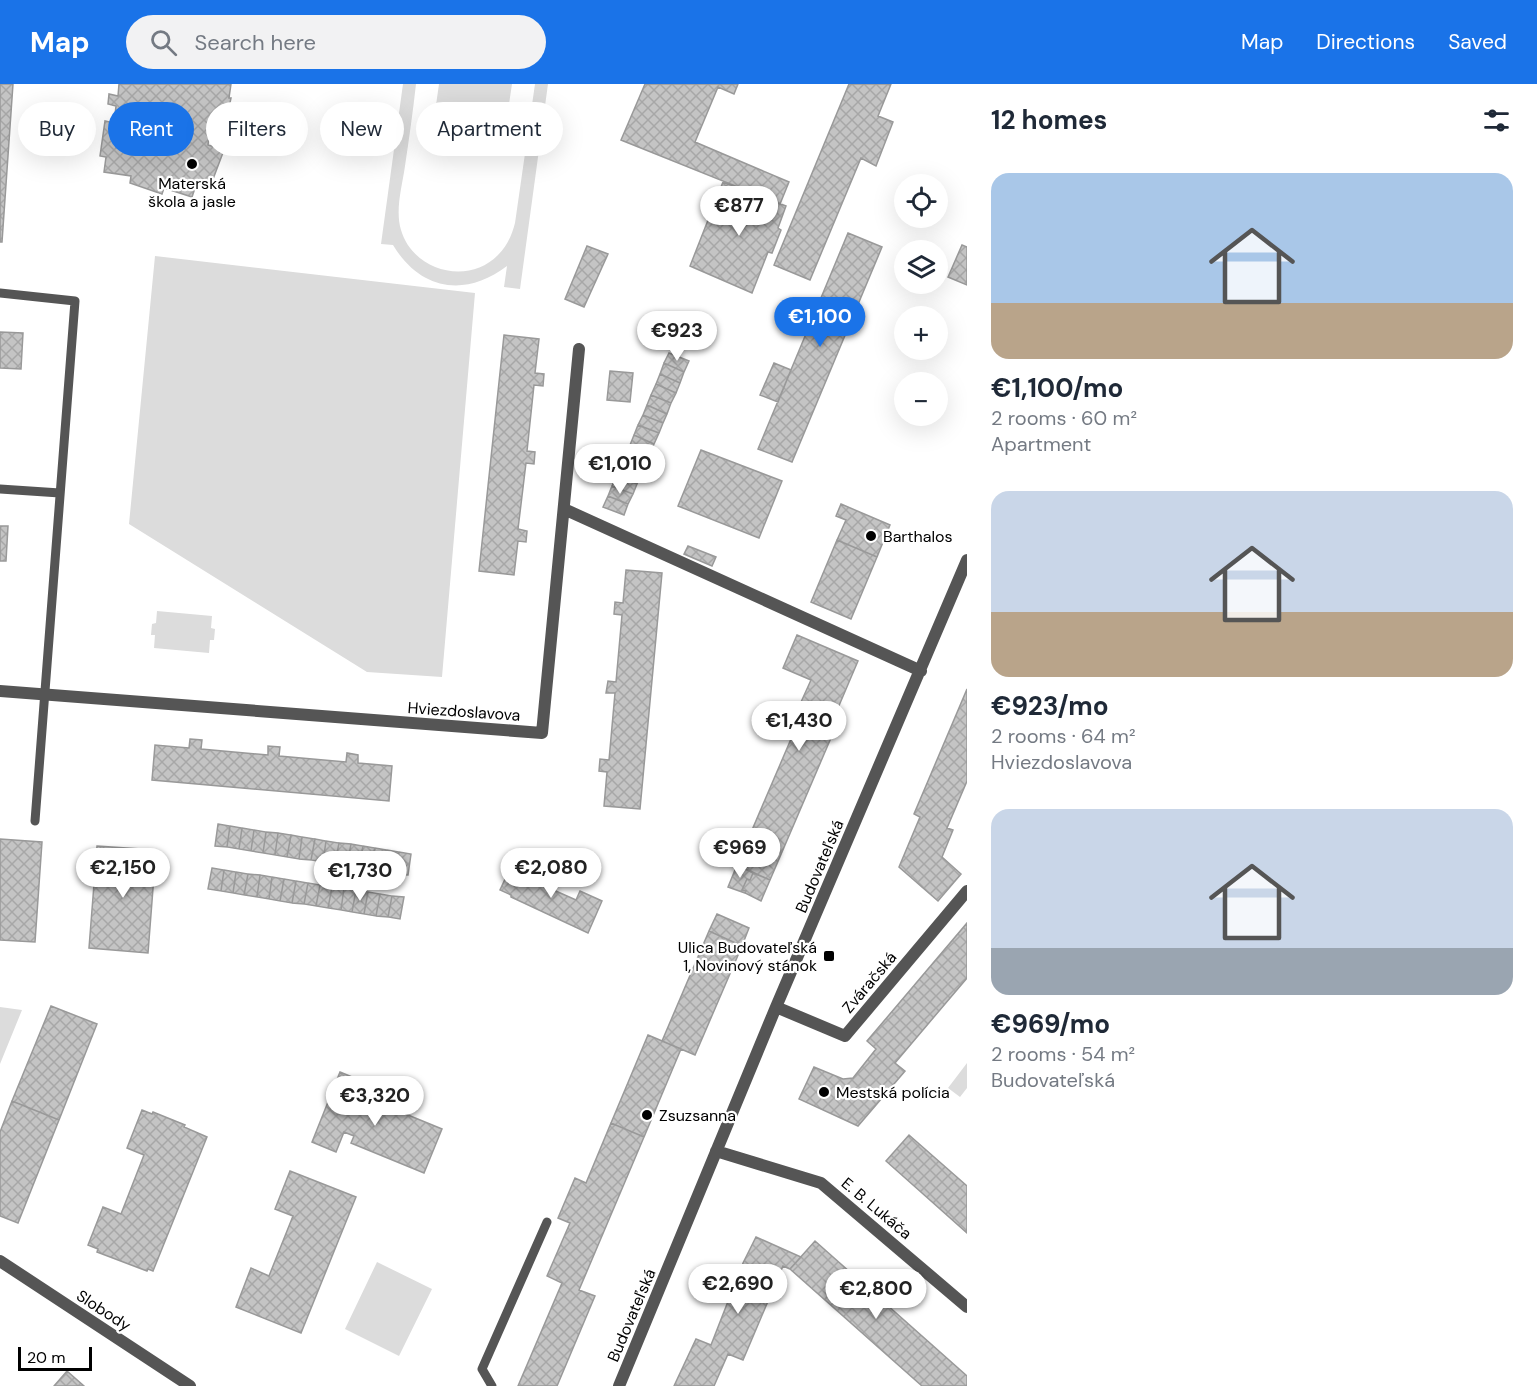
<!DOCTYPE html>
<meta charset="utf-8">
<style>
body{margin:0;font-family:"DM Sans",sans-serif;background:#f2f2f3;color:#1f2937;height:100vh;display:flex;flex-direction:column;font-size:22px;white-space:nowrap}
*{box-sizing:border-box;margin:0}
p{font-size:20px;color:#747a83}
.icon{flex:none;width:33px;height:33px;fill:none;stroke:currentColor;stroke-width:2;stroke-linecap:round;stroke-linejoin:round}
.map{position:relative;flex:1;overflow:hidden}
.sheet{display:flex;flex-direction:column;background:#fff;width:570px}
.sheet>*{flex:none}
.guide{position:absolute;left:18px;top:18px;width:570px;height:54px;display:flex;gap:12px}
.tools{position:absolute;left:894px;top:90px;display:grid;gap:12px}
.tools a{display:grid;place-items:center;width:54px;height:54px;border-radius:50%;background:#fff;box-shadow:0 6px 24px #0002;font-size:30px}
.scale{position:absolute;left:18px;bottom:15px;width:74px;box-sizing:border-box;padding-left:6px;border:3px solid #000;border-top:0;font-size:16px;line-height:21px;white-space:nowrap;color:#000;-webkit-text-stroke:4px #fff;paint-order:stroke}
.price{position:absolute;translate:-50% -51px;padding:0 14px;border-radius:21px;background:#fff;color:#222;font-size:20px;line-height:39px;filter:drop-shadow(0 2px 3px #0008)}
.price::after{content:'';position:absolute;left:50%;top:36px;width:18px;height:14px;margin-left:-9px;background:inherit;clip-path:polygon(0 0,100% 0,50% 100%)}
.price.selected{background:#1a73e8;color:#fff}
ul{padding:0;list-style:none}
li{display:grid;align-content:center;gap:12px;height:318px;padding:0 24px}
li span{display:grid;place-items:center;height:186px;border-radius:18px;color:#555}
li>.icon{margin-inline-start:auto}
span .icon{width:108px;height:108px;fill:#fffc;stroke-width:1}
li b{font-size:26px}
h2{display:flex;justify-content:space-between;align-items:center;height:72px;padding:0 24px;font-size:26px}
.chip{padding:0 21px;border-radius:27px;background:#fff;box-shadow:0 6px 24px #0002;font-size:21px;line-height:54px}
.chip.selected{background:#1a73e8;color:#fff}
header{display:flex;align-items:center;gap:36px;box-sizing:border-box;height:84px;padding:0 30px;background:#1a73e8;color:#fff}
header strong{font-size:28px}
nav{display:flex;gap:33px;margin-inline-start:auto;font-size:21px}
.search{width:420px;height:54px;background:#f2f2f3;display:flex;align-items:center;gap:15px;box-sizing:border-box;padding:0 21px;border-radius:33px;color:#747a83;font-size:22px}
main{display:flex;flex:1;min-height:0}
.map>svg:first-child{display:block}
.green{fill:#dcdcdc}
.building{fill:url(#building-cross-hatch);stroke:#999;stroke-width:1.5}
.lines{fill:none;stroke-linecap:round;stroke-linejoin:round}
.service{stroke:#555;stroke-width:9}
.minor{stroke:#555;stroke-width:12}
.poi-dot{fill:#000;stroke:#fff;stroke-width:2}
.labels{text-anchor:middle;stroke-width:4.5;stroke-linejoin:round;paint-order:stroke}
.poi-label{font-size:16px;fill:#000;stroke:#fff;text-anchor:start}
.street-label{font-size:16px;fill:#000;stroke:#fff}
</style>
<header>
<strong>Map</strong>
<div class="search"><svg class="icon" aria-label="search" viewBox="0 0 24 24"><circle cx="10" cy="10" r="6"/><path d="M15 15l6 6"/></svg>Search here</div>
<nav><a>Map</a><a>Directions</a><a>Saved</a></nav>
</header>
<main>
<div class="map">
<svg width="967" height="1302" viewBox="0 0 967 1302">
<defs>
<pattern id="building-cross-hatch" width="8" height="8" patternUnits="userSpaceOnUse" patternTransform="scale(1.5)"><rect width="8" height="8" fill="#c4c4c4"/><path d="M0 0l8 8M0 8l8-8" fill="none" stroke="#a7a7a7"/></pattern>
</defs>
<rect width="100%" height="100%" fill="#fff"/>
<path class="green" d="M403,0h13c-3,27 -7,55 -11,82 -3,21 -10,44 -4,64 12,41 67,56 97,25 9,-9 14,-20 17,-32l20,-139h13l-28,205 -16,-2 3,-21c-42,32 -87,24 -114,-21l-12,-1z
M439,0h73l-10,67 -71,-11z
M155,172l320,37 -33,384 -75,-5 -238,-148z
M157,527l55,5 -1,12 4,1 -1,11h-4l-1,13 -55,-5 1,-13h-4l1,-11 4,-1z
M0,923l22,3 -22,54z
M967,979v25l-7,9 -12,-9z
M377,1178l55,27 -33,67 -54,-27z"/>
<path class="building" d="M0,0h13l-11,158h-2z
M119,0h112l-2,14h2l-7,33 -14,-2 -2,16 16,5 -14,37 -13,-5 -5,15 -28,-9 -2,6 -32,-11 1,-7 -27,-4 2,-15 -6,-1 5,-35 9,2 2,-17 -8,-2 1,-10 9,2z
M645,0h93l-4,10 -16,-7 -23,55 94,40 -9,22 -159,-64z
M849,0h42l-13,32 15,6 -17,44 -15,-8 -51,122 -36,-15z
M723,98l63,24 -8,22 3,2 -9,23 -4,-1 -16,41 -62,-27z
M848,149l34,14 -90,215 -34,-13z
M962,161l5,2v38l-19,-8z
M587,162l21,8 -24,53 -19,-8z
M0,248l23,1 -2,36 -21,-1z
M504,251l35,4 -4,34 9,1 -1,12 -9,-1 -7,66 8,1 -1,12 -8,-1 -8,66 9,2 -1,11 -8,-1 -4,34 -35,-4z
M669,269l20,8 -5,11 -20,-9z
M664,279l20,9 -4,11 -20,-9z
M774,279l17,7 -13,32 -18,-7z
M610,287l23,2 -3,29 -23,-2z
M660,290l20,9 -4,10 -20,-9z
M656,300l20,9 -5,10 -20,-8z
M651,311l20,8 -4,11 -20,-9z
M647,321l20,9 -4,9 -20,-8z
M643,331l20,8 -4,10 -21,-8z
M638,341l21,8 -5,11 -20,-9z
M634,351l20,9 -4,10 -20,-9z
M630,361l20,9 -5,10 -20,-8z
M701,366l81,31 -23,57 -81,-32z
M625,372l20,8 -4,10 -20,-9z
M621,381l20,9 -4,10 -20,-8z
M617,392l20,8 -4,10 -21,-8z
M612,402l21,8 -5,10 -20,-8z
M608,412l20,8 -4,11 -21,-8z
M841,420l49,21 -13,32 -40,-17 9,-20 -10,-4z
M0,442h8l-2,35h-6z
M837,456l40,17 -26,62 -40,-17z
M688,462l28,11 -4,9 -28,-12z
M626,486l36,3 -22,236 -36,-3 3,-34 -8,-1 1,-12 9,1 6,-67h-9l2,-12 8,1 6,-67 -8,-1 1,-12 8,1z
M797,551l61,26 -23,54 5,2 -70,163 -33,-15 69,-161 -5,-2 10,-22 -28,-12z
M967,605v92l-20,47 6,2 -11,27 19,17 -23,27 -39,-34 21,-50 -6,-3z
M190,655l12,1 -1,9 67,6v-9l12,1 -1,9 67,6 1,-9 11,2v8l34,3 -3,35 -237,-21 3,-35 34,3z
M218,740l12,2 -3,21 -12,-1z
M230,742l12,2 -3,21 -12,-2z
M242,744l12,2 -3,21 -12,-2z
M254,746l12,2 -3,21 -12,-2z
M266,748l12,1 -3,22 -12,-2z
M278,749l13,2 -4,22 -12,-2z
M291,751l11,2 -3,22 -12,-2z
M302,753l13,2 -4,21 -12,-1z
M0,755l42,3 -7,100 -35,-2z
M315,755l11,2 -3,21 -12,-2z
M326,757l13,2 -4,21 -12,-2z
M339,759l12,1 -4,22 -12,-2z
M351,760l12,2 -4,22 -12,-2z
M97,762l59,4 -8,103 -59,-5z
M363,762l12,2 -4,22 -12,-2z
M375,764l12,2 -3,22 -13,-2z
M387,766l12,2 -4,22 -11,-2z
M399,768l12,2 -3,21 -13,-1z
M513,778l22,9 -4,9 45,20 4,-9 22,10 -14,32 -77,-36v-2l-11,-5z
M737,781l16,8 -3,7 -3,-1 -5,11 4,1 -1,2 -17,-6z
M212,784l12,2 -3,21 -13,-2z
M224,786l12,2 -3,21 -12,-2z
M236,788l12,2 -4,21 -11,-2z
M753,789l17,7 -9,21 -16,-8 1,-2 -4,-1 5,-11 3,1z
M248,790l12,1 -3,22 -13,-2z
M260,791l12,2 -3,22 -12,-2z
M272,793l12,2 -4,22 -11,-2z
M284,795l12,2 -4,22 -12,-2z
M296,797l12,2 -4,21 -12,-1z
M308,799l12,2 -4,21 -12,-2z
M320,801l12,2 -4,21 -12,-2z
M332,803l12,1 -3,22 -13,-2z
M344,804l12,2 -4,22 -11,-2z
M356,806l12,2 -4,22 -12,-2z
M368,808l12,2 -4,22 -12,-2z
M380,810l12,2 -4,21 -12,-1z
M392,812l12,1 -4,22 -12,-2z
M717,830l32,14 -7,18 -33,-15z
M967,839v55l-72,85 10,8 -47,55 -59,-27 15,-32 29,12 10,-1 23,-29 -9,-8z
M709,847l33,15 -47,109 -33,-14z
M51,922l46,18 -38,96 -47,-19z
M648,951l33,14 -37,88 -33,-14z
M340,988l24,10 -8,19 10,5 3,-7 73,30 -18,44 -73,-30 3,-7 -10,-4 -8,20 -24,-10z
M12,1017l47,19 -41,103 -18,-7v-84z
M142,1026l10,4 1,-2 32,13 -1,2 23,10 -54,134 -5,-2 -1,2 -50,-19 1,-3 -10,-4 15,-38 18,7 23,-59 -17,-7z
M611,1039l33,14 -65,153 16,6 -38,90h-39l44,-103 -15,-7 23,-53 -12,-5 17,-40 11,5z
M909,1051l58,51v47l-81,-72z
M290,1087l66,26 -55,136 -65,-26 15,-39 18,8 24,-60 -18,-7z
M756,1153l45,20 -11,12 -7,-3 -40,94 -15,-6 -14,32h-40l22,-47 15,6 32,-82z
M815,1157l152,135v10h-45l-132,-117z
M67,1287l17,15h-30z"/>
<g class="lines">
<path class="service" d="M0,209l75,8 -40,520
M0,405l60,4
M492,1302l-10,-17 65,-147"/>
<path class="minor" d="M564,425l357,162
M0,607l542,42 37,-384
M776,923l69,29 122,-145
M716,1067l105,32 146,124
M0,1177l190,125
M619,1302l157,-379 191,-447"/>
</g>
<g class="poi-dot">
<circle cx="192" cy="80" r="6"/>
<circle cx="871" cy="452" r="6"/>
<rect x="823" y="866" width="12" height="12" rx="3"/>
<circle cx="824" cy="1008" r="6"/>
<circle cx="647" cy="1031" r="6"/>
</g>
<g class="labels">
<g class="poi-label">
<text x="192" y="105" text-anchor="middle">Materská<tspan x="192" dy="18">škola a jasle</tspan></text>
<text x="883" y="458">Barthalos</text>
<text x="817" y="869" text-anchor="end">Ulica Budovateľská<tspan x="817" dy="18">1, Novinový stánok</tspan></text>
<text x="836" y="1014">Mestská polícia</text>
<text x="659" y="1037">Zsuzsanna</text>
</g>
<g class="street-label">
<text transform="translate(464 627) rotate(4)" y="6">Hviezdoslavova</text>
<text transform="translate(819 782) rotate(-67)" y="6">Budovateľská</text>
<text transform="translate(869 898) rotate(-50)" y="6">Zváračská</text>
<text transform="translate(877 1124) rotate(40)" y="6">E. B. Lukáča</text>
<text transform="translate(104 1226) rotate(33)" y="6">Slobody</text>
<text transform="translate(631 1231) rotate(-67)" y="6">Budovateľská</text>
</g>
</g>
</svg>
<div class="tools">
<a><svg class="icon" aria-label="locate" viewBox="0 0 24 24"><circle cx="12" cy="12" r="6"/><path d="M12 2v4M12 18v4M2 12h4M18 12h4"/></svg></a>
<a><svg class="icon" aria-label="layers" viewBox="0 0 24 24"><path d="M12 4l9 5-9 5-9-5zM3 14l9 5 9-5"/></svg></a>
<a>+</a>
<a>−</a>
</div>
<div class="scale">20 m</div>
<b class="price" style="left:739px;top:153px">€877</b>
<b class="price selected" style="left:820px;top:264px">€1,100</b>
<b class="price" style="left:677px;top:278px">€923</b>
<b class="price" style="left:620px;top:411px">€1,010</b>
<b class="price" style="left:799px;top:668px">€1,430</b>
<b class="price" style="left:740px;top:795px">€969</b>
<b class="price" style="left:123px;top:815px">€2,150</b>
<b class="price" style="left:551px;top:815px">€2,080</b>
<b class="price" style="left:360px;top:818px">€1,730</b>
<b class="price" style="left:375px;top:1043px">€3,320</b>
<b class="price" style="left:738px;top:1231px">€2,690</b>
<b class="price" style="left:876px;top:1236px">€2,800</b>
<div class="guide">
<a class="chip">Buy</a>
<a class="chip selected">Rent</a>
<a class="chip">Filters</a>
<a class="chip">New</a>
<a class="chip">Apartment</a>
</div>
</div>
<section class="sheet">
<h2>12 homes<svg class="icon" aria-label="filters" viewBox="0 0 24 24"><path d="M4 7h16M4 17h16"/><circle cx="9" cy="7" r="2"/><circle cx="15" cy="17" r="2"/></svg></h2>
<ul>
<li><span style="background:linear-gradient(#a9c7e8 70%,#b9a48a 0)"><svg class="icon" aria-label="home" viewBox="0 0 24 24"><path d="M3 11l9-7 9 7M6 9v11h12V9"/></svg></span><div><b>€1,100/mo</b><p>2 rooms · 60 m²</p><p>Apartment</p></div></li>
<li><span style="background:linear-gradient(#c9d6e8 65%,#b9a48a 0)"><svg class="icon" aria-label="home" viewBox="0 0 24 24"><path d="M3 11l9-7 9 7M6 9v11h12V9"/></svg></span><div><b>€923/mo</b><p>2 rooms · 64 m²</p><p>Hviezdoslavova</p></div></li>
<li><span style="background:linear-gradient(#c9d6e8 75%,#9aa5b1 0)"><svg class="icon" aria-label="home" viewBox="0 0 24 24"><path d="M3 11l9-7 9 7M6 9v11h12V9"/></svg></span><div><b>€969/mo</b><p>2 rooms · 54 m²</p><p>Budovateľská</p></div></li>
</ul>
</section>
</main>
